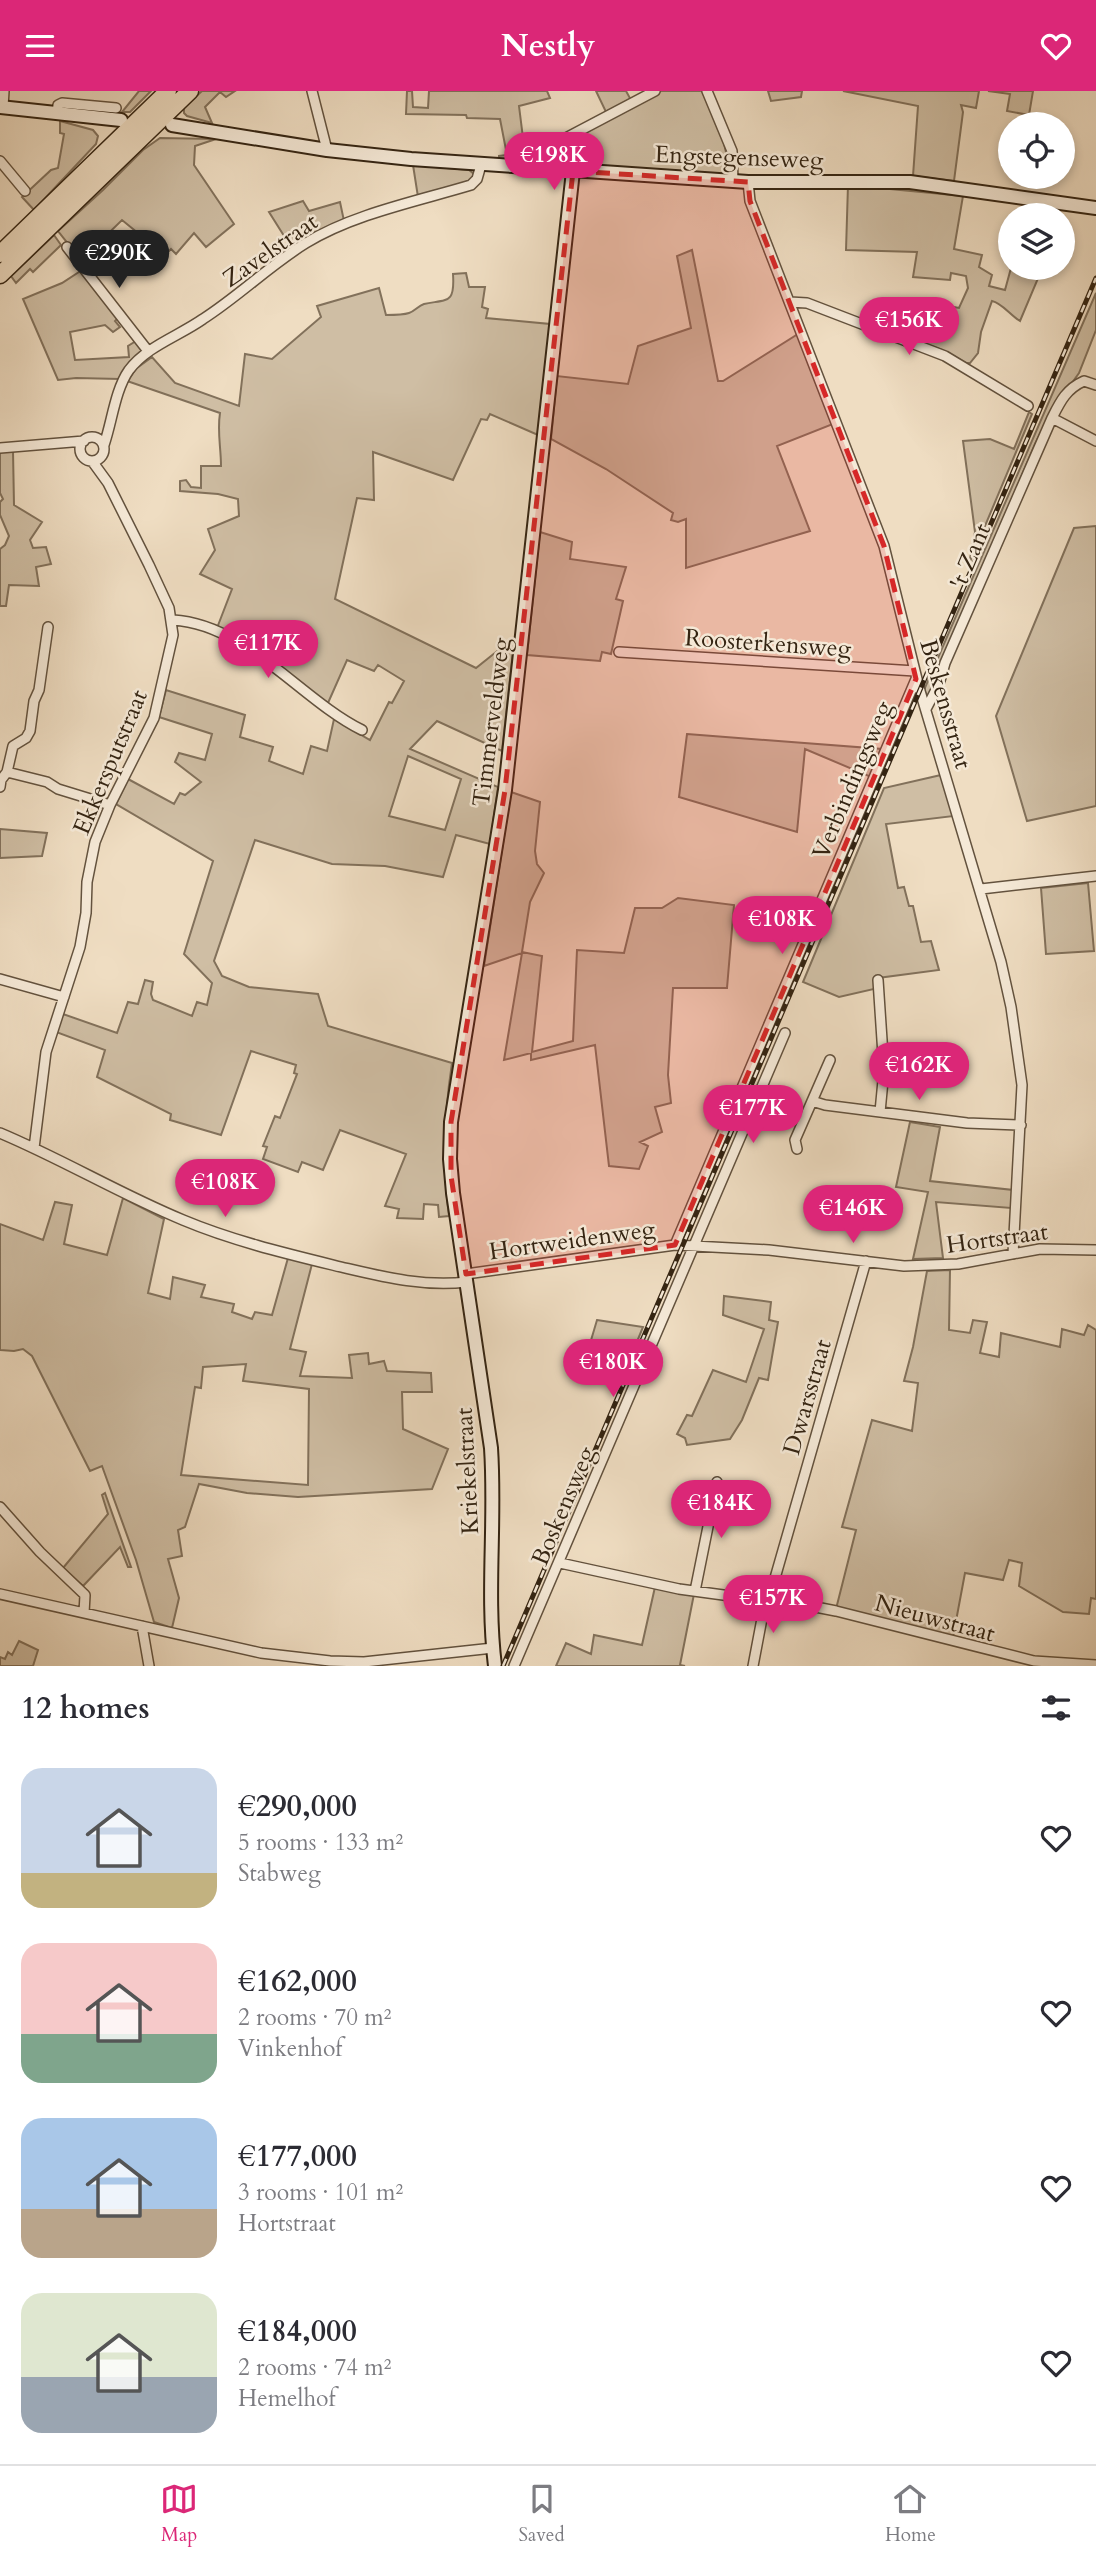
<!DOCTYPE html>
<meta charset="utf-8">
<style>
body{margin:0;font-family:Cardo,serif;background:#f2f2f3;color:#2b2b33;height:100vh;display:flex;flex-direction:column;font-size:26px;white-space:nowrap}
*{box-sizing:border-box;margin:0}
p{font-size:23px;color:#7c7c81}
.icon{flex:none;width:38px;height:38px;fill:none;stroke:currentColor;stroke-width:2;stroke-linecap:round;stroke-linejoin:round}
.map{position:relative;height:1575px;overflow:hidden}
.details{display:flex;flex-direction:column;background:#fff;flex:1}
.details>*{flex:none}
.fabs{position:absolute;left:998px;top:21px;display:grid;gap:14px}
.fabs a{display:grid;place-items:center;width:77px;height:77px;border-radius:50%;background:#fff;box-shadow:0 4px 10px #0003;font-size:35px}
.price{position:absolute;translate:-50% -60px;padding:0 16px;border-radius:24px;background:#db2777;color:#fff;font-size:23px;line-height:46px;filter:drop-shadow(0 2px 4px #0008)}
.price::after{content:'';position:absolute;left:50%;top:42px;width:21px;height:16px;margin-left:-10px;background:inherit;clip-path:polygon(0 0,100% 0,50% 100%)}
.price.current{background:#222;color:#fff}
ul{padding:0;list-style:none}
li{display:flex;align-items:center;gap:21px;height:175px;padding:0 21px}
li span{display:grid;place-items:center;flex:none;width:196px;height:140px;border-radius:21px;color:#555}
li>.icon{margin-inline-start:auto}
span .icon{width:84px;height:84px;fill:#fffc;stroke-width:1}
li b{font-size:30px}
h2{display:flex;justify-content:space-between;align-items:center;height:84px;padding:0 21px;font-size:30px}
header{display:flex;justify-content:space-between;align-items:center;height:91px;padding:0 21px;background:#db2777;color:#fff;font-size:32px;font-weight:800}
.dock{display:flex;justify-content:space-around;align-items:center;height:98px;border-top:2px solid #e1e1e2;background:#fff;font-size:19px;color:#7c7c81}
.dock a{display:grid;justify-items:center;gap:4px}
.dock .current{color:#db2777}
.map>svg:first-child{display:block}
.green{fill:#cfbea4;stroke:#82715b;stroke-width:2;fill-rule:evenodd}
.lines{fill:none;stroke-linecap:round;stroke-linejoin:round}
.street-casing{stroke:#63523e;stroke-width:12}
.secondary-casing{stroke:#342412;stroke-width:16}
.highway-casing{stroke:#342412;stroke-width:19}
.street{stroke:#f5e9d7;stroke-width:9}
.secondary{stroke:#f5e9d7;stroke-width:12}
.highway{stroke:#efddc2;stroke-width:16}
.rail-casing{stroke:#342412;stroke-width:5}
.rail{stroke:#f5e9d7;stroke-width:2.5;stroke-dasharray:8;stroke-linecap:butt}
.marked{fill:#d62828;fill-opacity:0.2;stroke:#d62828;stroke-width:5;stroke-dasharray:14 9;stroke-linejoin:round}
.labels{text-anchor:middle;stroke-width:5;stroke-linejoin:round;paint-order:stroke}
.street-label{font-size:24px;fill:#342412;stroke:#f5e9d7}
</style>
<header><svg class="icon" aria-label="menu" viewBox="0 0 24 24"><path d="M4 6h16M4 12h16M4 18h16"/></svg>Nestly<svg class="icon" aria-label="heart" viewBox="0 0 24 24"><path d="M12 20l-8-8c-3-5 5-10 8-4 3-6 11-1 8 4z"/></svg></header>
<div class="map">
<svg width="1096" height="1575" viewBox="0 0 1096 1575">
<rect width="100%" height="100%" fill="#efddc2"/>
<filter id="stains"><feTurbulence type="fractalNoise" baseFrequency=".00286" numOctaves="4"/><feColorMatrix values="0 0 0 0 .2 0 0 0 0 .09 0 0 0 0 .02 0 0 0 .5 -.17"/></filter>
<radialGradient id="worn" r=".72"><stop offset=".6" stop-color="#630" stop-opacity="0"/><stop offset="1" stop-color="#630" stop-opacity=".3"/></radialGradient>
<path class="green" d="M139,0h12l-21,21h-8z
M202,0h33l-9,6 -6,-5 -15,15 7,16 -25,-7 -3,-3v-6z
M407,0h5l1,16 15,1 1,-17h118l3,7 -31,8 7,56h-27v-6l8,-1 -7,-36 -33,-1 -1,-3 -60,-1z
M596,0h30l5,9 -25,12z
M659,0h43c15,26 25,53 27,83l-3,3 -184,-15v-8z
M768,0h34l-1,6 -30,4z
M843,0h136l-3,17 -15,-3 2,7 -9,69 -41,-5 5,-70z
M988,0h45l-4,24 -22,-4 3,-17z
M60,30l33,9 5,6 -2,8 -62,66 -12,-13 29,-27 7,-2 6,-34 -4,-1z
M160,47l56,1 -21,7 -1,19 40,59 -28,23 -12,-14 -18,21 -5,-5 -11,11 -16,-22 -22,-18 -41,40 -23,-29 45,-41 40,-40z
M413,74l56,5 5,4 -3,7 -53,16z
M848,94l115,11 -9,53 28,6 -3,12 13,8 -3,11 16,4 6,-22 28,8 -19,45c-10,-6 -18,-18 -28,-20l-11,31 -3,21 -8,10h-4l-24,-13 -46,-17 -4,-6 3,-3 42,11 11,-29 11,2 9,-20 -2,-12 -15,-3 -1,7 -37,-3 4,-25 -71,-2z
M303,110l6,10 31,-9 4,19 -53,26 -22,-35z
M54,144l7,10 -28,27 -3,-3 -14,14 -5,-7z
M692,159l26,131h5l75,-47 35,90 -56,22 33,85 -124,37v-49l-8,3 -7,-2 2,-7 -67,-44 -55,-30 6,-63 71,8 10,-38 53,-18 -14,-72z
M82,179l36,48 -3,3 5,6 -7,5 -8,-7 -35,7 5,28 54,-3 -1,-11 8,-5 6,7 -1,5 -21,26 -44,-1 -18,2 -35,-81 39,-16z
M466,182l3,14h16l-3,20 6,2 -2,9 64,6 -12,111 -48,-21 -3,6 -6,-1 -28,61 -80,-28 1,48 -17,-2 -22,101 141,69 25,-20 13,-6 -12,109 -65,-30 -27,28 88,38 -8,57 -34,-9 -13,42 -58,-11 -53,-2 -77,-24 -41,121 8,15 27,11 69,7 10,32 124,37c-8,52 -10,101 -3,153l-10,1 -1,-12 -14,-1 -1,15 -26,-1 2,-9 -14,-3 21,-52 -66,-24 -17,40 -21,-8 -4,10 -35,-13 4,-12 -4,-1 12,-30 5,2 17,-44 -3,-1 2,-8 -45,-14 -30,84 -51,-15 1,-6 -74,-37 8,-27 -49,-18 7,-18 54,19 11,-31 10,2 7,-24 8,2 -2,12 2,6 39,16 5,-14 10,3 5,-22 -28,-29 29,-93 -97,-57 12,-25 46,25 6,-11 5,2 16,-13 -26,-20 4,-9 26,7 7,-26 -53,-17 7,-27 79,25 -5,22 33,10 -4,14 34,13 8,-28 16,5 7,-32 36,21 19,-38 3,1 12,-22 -26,-16 -4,6 -27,-11 -19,43 -111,-75 15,-39 -32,-15 15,-24 -7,-21 31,-13 -1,-17 -20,-5 -38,-3v-10l6,-1 5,7 10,1v-22h20c0,-19 -4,-34 -1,-53l-93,-32 10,-13 15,-11 23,26 64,23 6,-52 27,5 49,-42 -4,-11 62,-18 7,27c7,0 17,0 23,-2 6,-2 9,-7 15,-9 24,-5 31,0 29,-30zM408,665l53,23 -16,51 -56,-14z
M1096,202v37l-17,43 -29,41 -15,30 -92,218 -8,26 -7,10 -4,-8z
M1029,321l3,2 -63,150 6,-32 -12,-91 27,-2 24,10z
M13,360l1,54 28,17 -12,18 3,8 13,-1 5,17 -15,3 3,19 -30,-1 -3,21h-6v-57l5,-4 4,-9 -9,-21v-13l3,-3 -3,-6v-41z
M1096,435v280l-69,15 -31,-105 78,-188z
M540,441l32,10 -2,17 56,8 -10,32 7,2 -12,53 -9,-2 -2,9 -73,-6z
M687,643l195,15 -11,28 -66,-28 -8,83 -118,-35z
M941,684l13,41 -68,8 12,64 6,-1 5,19h4l8,36 10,-1 8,29 -61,8 -4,11 -35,8 -36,-15 81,-194z
M511,701l29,10 -5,49 2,13 7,9 -14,29 -8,50 20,4 -10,96 41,-11 4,-91 47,3 11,-45h27l16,-10 56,7 -7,83h-54l-5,87 3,28 -16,4 7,25 -22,10 8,4 -9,23 -30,-3 -14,-121 -64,15v-7l-27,7 18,-107 -38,13z
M0,738l47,4 -5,23 -42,2z
M1088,792l6,68 -48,3 -5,-66z
M910,1031l30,5 -10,54 83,9 -2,18 -75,-6 7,56 -30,1 15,-67 -32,-5z
M123,1107l41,21 -16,74 22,6 3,-22 32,8 -4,12 33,7 -2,8 20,7 3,-7 17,3 16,-57 24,6 -22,85 16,3 -6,24 52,2 -3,-23 19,-2 1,11 15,-3 3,10 44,2 1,19h-30l1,37 45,20 -16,40 -134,8 -51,-4 -48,-9 -14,43 -7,3 4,26 -14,3 11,39 -7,30 -18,-6 -18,-62 -34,-94 -12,5 -58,-115 -9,-7 -9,2 -14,-1v-126l43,16 12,-38 17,3 -8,39 43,11zM246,1273l-3,17 66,8 -1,96 -127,-10 14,-88 6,1 2,-21z
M950,1179l-1,60 21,3 3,-13 14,2 -7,31 19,4 2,-24 59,14 2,-18 22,6 4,-10 8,5v269l-5,-1 -2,16 -26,-2 -44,-26 3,-23 -13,-3 -6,20 -38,-7 -12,64 -117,-28 20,-79 -14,-3 30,-107 40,11 6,-48 -14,-2 9,-34 14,-76z
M724,1205l47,6 -2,18 9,2 -10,58 -9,-2 -17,42 -12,19 -43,6 -2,-7 -8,-4 10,-19 5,1 21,-46 33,12 18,-53 -41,-14z
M597,1229l46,7 -13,32 -41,-12z
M105,1402l26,74h-3l-8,-20 -37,39 -20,-18 45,-54 -6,-19z
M655,1496l39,7 -14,71 5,1h-129l10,-23 25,11 3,-19 48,10z
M19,1550l19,9 -5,16h-33v-9l5,2 3,-7 4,3z"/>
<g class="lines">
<g class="street-casing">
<path id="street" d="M312,0l15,59
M707,0l25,60 1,30
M3,16l1,-16
M57,22l1,-8 4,-2 54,5
M0,70l25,30
M534,77l3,-12 6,-6 112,-59
M748,91l2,19 134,345 36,145 81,271 10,45 11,78 -9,169
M67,156l81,104
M790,211l17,1 138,53 83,50
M1052,327l44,23
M80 358a12 12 0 1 1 24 0a12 12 0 1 1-24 0Z
M104,354c8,-23 11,-55 25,-75 18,-24 50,-34 74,-51 36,-23 67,-54 103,-76 47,-29 112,-42 165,-58l6,-6 4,-14
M0,357l84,-7
M173,529c73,4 128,80 189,110
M48,536l-9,63 -5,11 -4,30 -4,7 -13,8 -6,26 40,10 11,7 52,16
M619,561l296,19
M926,618l13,-25 6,-21 107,-245c8,-16 14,-29 32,-37l12,4
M0,696l1,-7 6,-8
M981,798l115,-13
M0,888l64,18
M878,889l6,90 -4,42
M812,1010l13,4 142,18 54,2
M0,1042c62,26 120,61 183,87 50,21 105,34 158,47 43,10 82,20 126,15
M34,1057l12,-96 34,-105 6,-34 1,-31 8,-40 15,-37 44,-87 19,-83 -4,-27 -20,-43 -41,-82 -16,-22
M797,1058l-2,-9 35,-80
M675,1154l241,-566
M466,1183l209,-29 94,5 135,16 54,-2 82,-15 56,1
M0,1416l40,45 45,43 -1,18
M560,1472l119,26 81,11 15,-1 61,12 198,50 62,4
M695,1500l22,-109
M0,1503l261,59 69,8 34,1 129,-14
M142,1535l7,40
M514,1575l271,-633
M753,1575l11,-58 7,-16 95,-331"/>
</g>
<g class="secondary-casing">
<path id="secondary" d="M0,16l121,13
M172,34l155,25 84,9 337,23h162l186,26
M495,1575c-9,-72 1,-145 -4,-218l-38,-255 -3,-34 1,-37 54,-332 68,-619"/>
</g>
<g class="highway-casing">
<path id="highway" d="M0,163l168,-163
M0,184l190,-184"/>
</g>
<use href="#street" class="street"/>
<use href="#secondary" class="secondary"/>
<use href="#highway" class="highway"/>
<g class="rail-casing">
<path id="rail" d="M503,1575l593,-1388"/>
</g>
<use href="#rail" class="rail"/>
</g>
<path class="marked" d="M573,80l175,11 2,19 134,345 32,133 -241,566 -209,29 -15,-98v-54l54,-332z"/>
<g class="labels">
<g class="street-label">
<text transform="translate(739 66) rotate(2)" y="8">Engstegenseweg</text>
<text transform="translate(270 159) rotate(-35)" y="8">Zavelstraat</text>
<text transform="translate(970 465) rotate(-67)" y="8">'t Zant</text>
<text transform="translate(768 552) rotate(4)" y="8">Roosterkensweg</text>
<text transform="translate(946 613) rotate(74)" y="8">Beskensstraat</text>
<text transform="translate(491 631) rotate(-83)" y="8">Timmerveldweg</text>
<text transform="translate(110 671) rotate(-67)" y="8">Ekkersputstraat</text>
<text transform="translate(852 689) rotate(-67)" y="8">Verbindingsweg</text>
<text transform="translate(997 1147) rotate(-8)" y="8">Hortstraat</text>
<text transform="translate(572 1149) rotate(-8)" y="8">Hortweidenweg</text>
<text transform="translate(807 1306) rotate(-74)" y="8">Dwarsstraat</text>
<text transform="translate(467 1380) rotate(-93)" y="8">Kriekelstraat</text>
<text transform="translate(563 1415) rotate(-67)" y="8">Boskensweg</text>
<text transform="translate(935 1527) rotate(15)" y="8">Nieuwstraat</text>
</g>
</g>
<rect width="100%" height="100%" filter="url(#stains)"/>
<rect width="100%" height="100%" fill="url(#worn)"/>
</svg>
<div class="fabs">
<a><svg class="icon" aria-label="locate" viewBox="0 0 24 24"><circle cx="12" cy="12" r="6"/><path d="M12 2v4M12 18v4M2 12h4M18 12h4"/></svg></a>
<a><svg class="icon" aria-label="layers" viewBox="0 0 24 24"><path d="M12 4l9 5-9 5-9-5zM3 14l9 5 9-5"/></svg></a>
</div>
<b class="price" style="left:554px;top:101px">€198K</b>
<b class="price current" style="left:119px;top:199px">€290K</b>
<b class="price" style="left:909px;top:266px">€156K</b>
<b class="price" style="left:268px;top:589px">€117K</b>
<b class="price" style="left:782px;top:865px">€108K</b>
<b class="price" style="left:919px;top:1011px">€162K</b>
<b class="price" style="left:753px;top:1054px">€177K</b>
<b class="price" style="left:225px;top:1128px">€108K</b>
<b class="price" style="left:853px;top:1154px">€146K</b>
<b class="price" style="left:613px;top:1308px">€180K</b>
<b class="price" style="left:721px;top:1449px">€184K</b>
<b class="price" style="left:773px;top:1544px">€157K</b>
</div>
<section class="details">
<h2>12 homes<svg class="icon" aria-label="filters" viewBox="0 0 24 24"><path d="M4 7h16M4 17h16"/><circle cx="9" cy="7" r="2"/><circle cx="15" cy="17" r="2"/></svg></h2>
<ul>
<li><span style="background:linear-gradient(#c9d6e8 75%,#c2b280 0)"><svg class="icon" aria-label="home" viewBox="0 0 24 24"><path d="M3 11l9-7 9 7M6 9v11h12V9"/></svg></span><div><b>€290,000</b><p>5 rooms · 133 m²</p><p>Stabweg</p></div><svg class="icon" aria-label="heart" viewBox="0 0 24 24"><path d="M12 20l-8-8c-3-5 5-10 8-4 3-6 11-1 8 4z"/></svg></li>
<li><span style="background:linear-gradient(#f6c9c9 65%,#7fa58c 0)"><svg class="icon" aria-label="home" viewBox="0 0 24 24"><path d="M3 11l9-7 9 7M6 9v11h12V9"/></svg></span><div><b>€162,000</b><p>2 rooms · 70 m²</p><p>Vinkenhof</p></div><svg class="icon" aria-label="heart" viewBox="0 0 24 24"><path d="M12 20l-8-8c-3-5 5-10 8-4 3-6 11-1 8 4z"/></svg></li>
<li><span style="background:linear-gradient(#a9c7e8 65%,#b9a48a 0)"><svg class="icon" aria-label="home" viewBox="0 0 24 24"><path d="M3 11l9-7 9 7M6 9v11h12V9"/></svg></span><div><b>€177,000</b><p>3 rooms · 101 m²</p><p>Hortstraat</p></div><svg class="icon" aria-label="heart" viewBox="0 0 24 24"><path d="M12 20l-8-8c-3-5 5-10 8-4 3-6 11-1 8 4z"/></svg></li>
<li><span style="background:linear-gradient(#dfe7d0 60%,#9aa5b1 0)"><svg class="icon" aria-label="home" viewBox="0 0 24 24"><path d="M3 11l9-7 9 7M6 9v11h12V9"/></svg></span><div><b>€184,000</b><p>2 rooms · 74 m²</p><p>Hemelhof</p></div><svg class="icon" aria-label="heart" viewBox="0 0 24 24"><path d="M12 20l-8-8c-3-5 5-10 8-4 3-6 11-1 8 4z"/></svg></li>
</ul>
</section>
<nav class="dock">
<a class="current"><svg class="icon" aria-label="map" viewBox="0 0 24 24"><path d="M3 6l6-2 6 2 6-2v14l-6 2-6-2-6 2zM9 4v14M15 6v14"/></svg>Map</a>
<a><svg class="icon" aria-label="saved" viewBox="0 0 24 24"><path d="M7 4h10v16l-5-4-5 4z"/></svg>Saved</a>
<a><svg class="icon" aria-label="home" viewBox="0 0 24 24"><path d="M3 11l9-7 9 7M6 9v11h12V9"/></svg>Home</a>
</nav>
